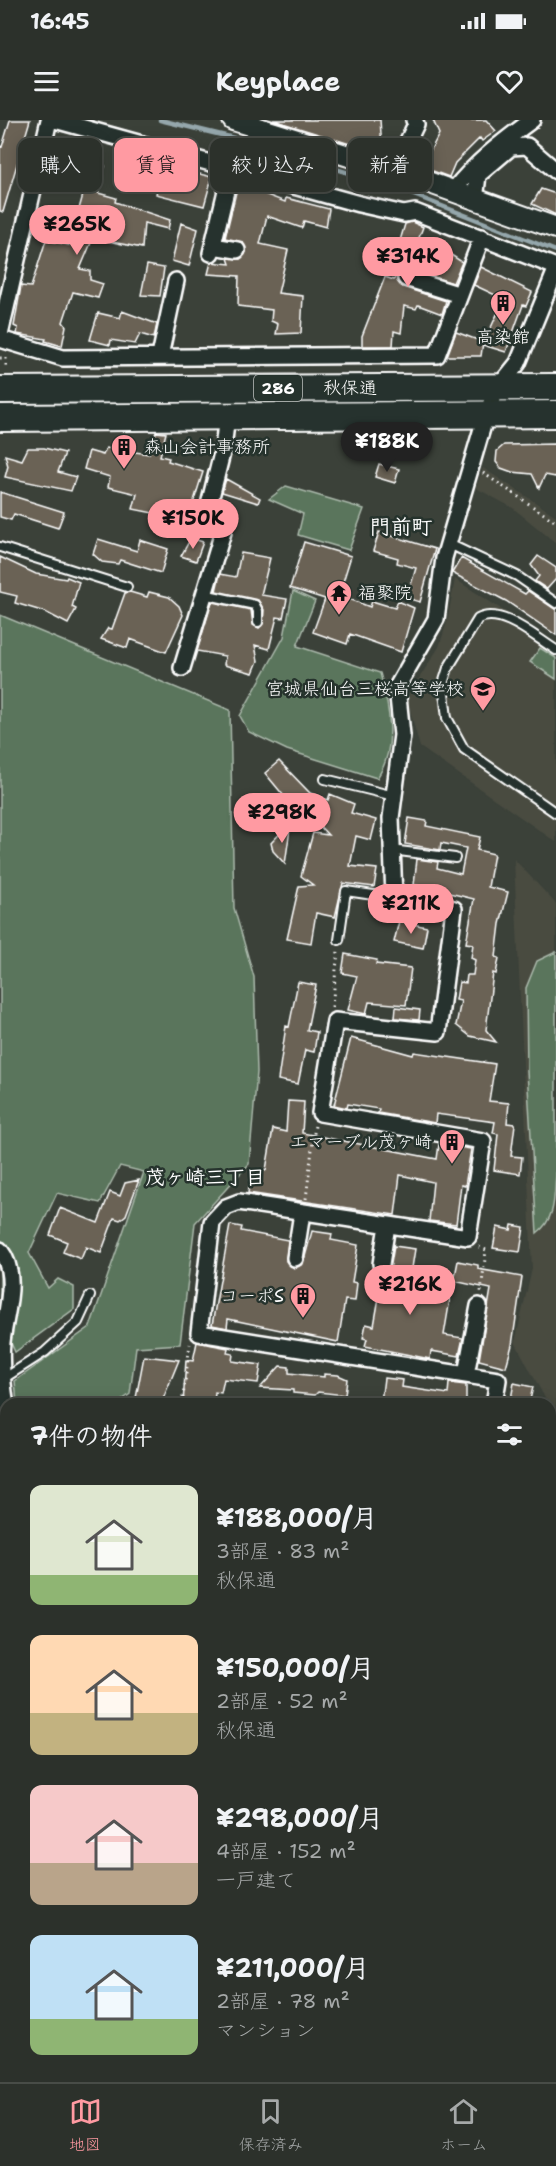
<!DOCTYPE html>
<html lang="ja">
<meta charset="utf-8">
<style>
body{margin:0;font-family:"Shantell Sans","Klee One",sans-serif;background:#343933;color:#f1f3f6;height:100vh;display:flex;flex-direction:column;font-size:22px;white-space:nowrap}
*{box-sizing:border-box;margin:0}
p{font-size:20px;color:#a6a9a9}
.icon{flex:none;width:33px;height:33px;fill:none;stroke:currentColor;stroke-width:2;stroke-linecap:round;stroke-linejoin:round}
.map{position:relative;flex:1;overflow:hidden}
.drawer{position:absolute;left:0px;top:1278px;width:556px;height:684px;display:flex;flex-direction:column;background:#2c312b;border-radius:18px 18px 0 0;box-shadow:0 3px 15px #0003,0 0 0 2px #484c47}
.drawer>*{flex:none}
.hud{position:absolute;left:18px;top:18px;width:520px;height:54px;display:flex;gap:12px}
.price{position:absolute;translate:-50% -51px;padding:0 14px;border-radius:21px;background:#ff9aa2;color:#111;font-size:20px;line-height:39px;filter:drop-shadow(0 2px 3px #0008)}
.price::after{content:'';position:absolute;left:50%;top:36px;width:18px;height:14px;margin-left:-9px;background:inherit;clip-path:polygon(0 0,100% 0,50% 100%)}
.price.active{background:#222;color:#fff}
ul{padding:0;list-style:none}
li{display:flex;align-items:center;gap:18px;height:150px;padding:0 30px}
li span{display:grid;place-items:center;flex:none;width:168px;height:120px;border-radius:12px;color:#555}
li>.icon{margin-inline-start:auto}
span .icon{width:72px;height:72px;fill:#fffc;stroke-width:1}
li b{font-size:26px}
h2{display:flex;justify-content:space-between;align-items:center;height:72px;padding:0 30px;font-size:26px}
.pill{padding:0 21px;border-radius:12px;background:#2c312b;box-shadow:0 3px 15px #0003,0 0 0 2px #484c47;font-size:21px;line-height:54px}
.pill.active{background:#ff9aa2;color:#111}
.status{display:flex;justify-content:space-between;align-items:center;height:42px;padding:0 30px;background:#2c312b;direction:ltr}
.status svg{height:16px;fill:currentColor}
header{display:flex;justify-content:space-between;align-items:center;height:78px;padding:0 30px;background:#2c312b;font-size:27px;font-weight:700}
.menu{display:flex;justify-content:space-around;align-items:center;height:84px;border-top:2px solid #484c47;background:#2c312b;font-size:16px;color:#a6a9a9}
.menu a{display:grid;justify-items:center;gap:3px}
.menu .active{color:#ff9aa2}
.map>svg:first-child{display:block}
.built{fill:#494b41}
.green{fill:#5a755b;stroke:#acbaad;stroke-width:1.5}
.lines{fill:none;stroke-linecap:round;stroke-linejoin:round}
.stream{stroke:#95a7ac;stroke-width:4.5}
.building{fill:#6b6254;stroke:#fff;stroke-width:1.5}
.service-casing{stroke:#fff;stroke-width:12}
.minor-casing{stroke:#fff;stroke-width:20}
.tertiary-casing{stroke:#fff;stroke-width:24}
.trunk-casing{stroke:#fff;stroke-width:30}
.path{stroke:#fff;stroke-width:3;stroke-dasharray:1.5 4.5;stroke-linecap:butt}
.service{stroke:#26332d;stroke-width:8}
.minor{stroke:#26332d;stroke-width:15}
.tertiary{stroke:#26332d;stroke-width:20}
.trunk{stroke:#26332d;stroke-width:26}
.labels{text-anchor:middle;stroke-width:5;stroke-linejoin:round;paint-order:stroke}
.shield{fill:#26332d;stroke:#bec2c0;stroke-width:1.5}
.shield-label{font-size:16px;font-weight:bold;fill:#fff}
.poi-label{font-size:18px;fill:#fff;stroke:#26332d;text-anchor:end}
.street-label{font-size:18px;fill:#fff;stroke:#26332d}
.neighbourhood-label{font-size:20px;font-weight:bold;fill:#fff;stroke:#26332d}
.quarter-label{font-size:21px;font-weight:bold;fill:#fff;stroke:#26332d}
</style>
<div class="status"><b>16:45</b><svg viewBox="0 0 49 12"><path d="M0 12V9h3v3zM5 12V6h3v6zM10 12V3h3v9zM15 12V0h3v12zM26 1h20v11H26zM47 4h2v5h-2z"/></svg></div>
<header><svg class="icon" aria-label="menu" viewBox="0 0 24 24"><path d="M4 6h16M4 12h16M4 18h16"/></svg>Keyplace<svg class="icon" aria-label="heart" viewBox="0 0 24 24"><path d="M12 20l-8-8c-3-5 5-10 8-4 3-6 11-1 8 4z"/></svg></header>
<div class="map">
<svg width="556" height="1962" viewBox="0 0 556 1962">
<rect width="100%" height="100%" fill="#3b4139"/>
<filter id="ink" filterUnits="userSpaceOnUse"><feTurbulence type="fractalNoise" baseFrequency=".0167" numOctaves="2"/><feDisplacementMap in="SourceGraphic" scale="12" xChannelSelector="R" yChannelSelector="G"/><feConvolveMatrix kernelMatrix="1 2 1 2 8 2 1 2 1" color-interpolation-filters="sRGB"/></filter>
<g filter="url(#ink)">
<path class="built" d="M483,348l73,48v27l-43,-35 -37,-20z
M455,459l101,66v197l-136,-95 -12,-44 1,-9 30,-47 8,-25z
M514,739l42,45v1178h-129l123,-6v-672h-5l1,-4 -31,-58 17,-73z"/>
<path class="green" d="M466,279l-1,3 -456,3 -3,-3z
M286,366l78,23 -15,41 -51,-15 5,-21 -34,-15z
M293,471l22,10 -18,45 83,27c9,32 18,75 -3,105l-90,-28 -38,-18 -9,-16 44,-79z
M0,495l230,95 4,198 20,69 3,95 -8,92 -54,59 -15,121 -44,3 -6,47 -13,10h-100l-2,-23 75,-54 54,-155 -24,-6 -20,37 -43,-10 -28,60 19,35 10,-9 16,8v22l-59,43 -15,-34z
M540,528l16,10v21l-26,-17z
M556,832v222c-2,22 0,45 -19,59l-10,-162 -1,-83 11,-27z
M550,1495l6,5v350l-5,2z
M0,1600l6,7v349h544l1,-81 5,13v74h-556z"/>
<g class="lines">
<path class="stream" d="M160,0l82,20 149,46 165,65"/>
</g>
<path class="building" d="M10,0h20l-27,92 -3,-1v-65l2,1z
M273,0h107l2,28 -16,1z
M433,0h53l10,11 -14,10 -2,-3 -25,25 -6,14 -27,-10 17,-33z
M74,38l31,8 -7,27 18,5 -1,4 55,18 -2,9 -24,-6 -2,25 -49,-10 -13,31 10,2v9l13,4 -5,14 -25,-6 -10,30 3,4 -4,20 -17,-5 1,-2 -29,-5 1,-6 -4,-2 7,-40 10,1 15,-47 23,5 17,-61 -18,-4z
M163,40l13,4 -1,4 37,9 -8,29 -48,-12z
M238,64l47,18 1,-4 43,11 -3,18 -22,-6 -2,7 -35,-12 -7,28 28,6 -10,43 25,3 -2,37 -25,1 2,-10 -7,-3 1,-11 -34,-4 1,-30 -31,-2 3,-12 19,2 -2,-6 12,1 6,-7 -3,-10 -18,-4z
M541,69l15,5v21l-24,-11z
M412,102l11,5 -6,16 31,10 14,9 -9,21 -45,-14h-5l-6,6v6l6,6 43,14 -4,13 -24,-9 -2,4 -12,-3 -3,27 -7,-2 -1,15h-31v-10l23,-59 9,3 12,-34 -7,-2 6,-20z
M181,103l17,6 -9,37 -17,-5z
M147,145l17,3 -4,28 -19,-1z
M481,147l51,25 -6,14 -3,-1 -17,47 -23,-7 21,-46 -30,-14z
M122,191l35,13 -3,14 -14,-4 -5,10 -24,-4 -1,5 -20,-5 8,-27 22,5z
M456,212l27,10 -2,14h-34z
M156,312l10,1 -6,23 9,2 -1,3 35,11 -15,48 -55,-11 4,-15 -29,-7 2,-10 -26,-8 5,-18 14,4 3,-7 43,6z
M556,324v33l-11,-2 -6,13 -7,-14 -20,-2 -11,-4 -5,-6 1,-11 7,-6z
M28,328h16l21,5 -7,19 18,5 -5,14 -66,-14 3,-11 -3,-11 17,5z
M379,344l20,5 -4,14 -20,-6z
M226,359l34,19 -2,5 -36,-11z
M0,372l64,20 -6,16 -44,-14 -3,6 -11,-3z
M379,412l56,17 -15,53 -13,-4 9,-30 -19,-5 1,-5 -25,-7z
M191,418l12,4 -7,19 -15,-5z
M98,419l39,12 3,-11 28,9 -7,24 -41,-13 -2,4 -16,-2 -9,-8z
M304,422l47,14 -12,39 31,12 2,-6 23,7 3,-7 16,7 -13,44 -51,-18 -3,10 -34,-12 12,-33 -35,-11z
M241,433l29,5 -9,37 26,4 -4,19 -6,-1 -8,32 -14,-4 3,16 -5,12 -29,-8 1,-9 -28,-5 15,-49 39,8 2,15 6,3 4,-4 1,-14 -6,-10 -42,-9 4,-17 16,3z
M538,436l18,12v11l-9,10 -12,-8 4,-5 -8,-11z
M0,437l36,17 30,5 1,-2 12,5 -7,25 4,2 -8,15 -23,-12 -30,-9 2,-7 -17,-4z
M461,438l64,36 3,-3 28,19v25l-50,-34 -54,-28z
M130,472l17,5 2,-5 20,5 10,9 4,9 -17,37 -36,-13 -3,9 -26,-9 7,-11 4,1 13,-36z
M279,641l31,32 18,7 2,-6 24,10 -3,9 25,7 -5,20 -15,-4 -6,30 27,3 -3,18 -31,-4 -8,34 -19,-4 -5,30 -24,-4 12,-53 14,-1 -12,-9 12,-43 15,2 -28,-30 -7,2 -28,-34z
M409,698l18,3 -1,5 54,11 -3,13 17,4 -6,33 20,5 -8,32 -4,33 3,1 -3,16 -3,-1 -7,57 10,12 -26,-6 -14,-11 5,-24 -5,-1 3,-18 7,1 1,-8h6l2,-15 -4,-2 2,-14 -7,-1 8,-44 -33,-8v-2l-27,-4 3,-26 21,3 -1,6 24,6 5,-26 -25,-5 -1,7 -35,-6z
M291,702l-6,42 -12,-13 -2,-8z
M399,801l28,6 -4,21 -29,-6z
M345,834l32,6 -1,4 35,4 -5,37 -37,-3 -3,12 -18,-4 9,-34 -15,-3z
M298,862l18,3 -9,45 10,2 -3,20 -9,-2 -7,34 -20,-4 8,-54 3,1z
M396,887l24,3 -1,10 -24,-2z
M351,918l62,17 1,-3 81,12 -6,37 20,2 -2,20 8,1 -4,32 11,1 -2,17 -26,-4 4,-36 -5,-1 2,-11 -59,-8 -1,9 -57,-10 1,-4 -31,-5 -1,4 -13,-3z
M288,981l16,1 -2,31 135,26 2,-15 32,5 -6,37 -4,-1 -5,39 -27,-3 4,-39 -33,-7 -5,40 -147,-22 3,-19 7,1 1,-6 7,1 7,-41 13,3z
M139,1060l-13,35 -6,5 -6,-2 -13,35 -15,-6 -5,12 -18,-7 4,-10 -17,-7 10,-27 38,15 12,-31 10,4 5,-13z
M230,1105l12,2 -1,4 47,9 -2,21 8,7 9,-4 9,-33 20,3 -1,6 27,5 -6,37 5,1 -2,18 -10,-1 -7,42 -110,-23 -1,9 -15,-3z
M512,1105l12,2 -4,25 -27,-4 4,-21 14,3z
M394,1126l21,3 -7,44 42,6 -6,36 19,3 -4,18 -28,-5 -1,8 -65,-13 2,-7 -4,-1 3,-14 8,2 7,-40 6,1z
M458,1141l20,4v4l44,8 -10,68 -6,22 -27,-7 12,-71 -37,-8z
M197,1222l31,6 -1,5 6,1 -1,7 29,4 -3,18 -34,-4 -3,14 -6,-1 -1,12h-31l3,-44 7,1z
M144,1236l35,4 -18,44 -25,-6z
M280,1246l9,1v6l35,4v-3l14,1 9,4 -2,16 -27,-3 -3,3 -22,-2v-3l-33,-2z
M384,1258l19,2 -1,7 46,7 1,-11 17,2v19l-85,-2z
M514,1263l19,4 -4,17h-19z"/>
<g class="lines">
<g class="service-casing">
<path id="service" d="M449,424l68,32 39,27
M0,427l127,40
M203,474l52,11 3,6v11
M556,530c-20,-12 -55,-44 -78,-31l-30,49 -5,16 4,34 17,31 92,64
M325,659l69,17
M391,730l64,8
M339,820l7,-49 48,7
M3,1259l42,-27 33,-30 12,-26
M0,1334h6
M0,1433l6,5
M550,1698l6,-2"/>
</g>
<g class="minor-casing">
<path id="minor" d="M55,0l304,84 45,10 11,-2 141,55
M394,50l22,-46 -2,-4
M453,71c22,-28 49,-49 79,-71
M475,80l3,-25 33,-28 16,-1 29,25
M213,126l24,4
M211,133l20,-83
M406,158l54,17
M0,214l49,-214
M0,219l63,19 374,-3 45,-118
M160,236l16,-75
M182,548l41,-136 -15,-23 15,-60 4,-34
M0,1130c20,26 5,63 2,92 -2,20 1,45 4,65
M295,1138l7,-45
M381,1144l6,-39
M466,1254l13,-68
M494,1284l4,-24 -299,-47 13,-111 14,-15 13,-5 229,35 15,-96 -163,-28 15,-92 103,11 16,-123 -60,-11 -3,-80 11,-83 -5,-48 39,-68 8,-61 42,-143 11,-26 21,-26 38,-93
M0,1424l6,-19"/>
</g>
<g class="tertiary-casing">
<path id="tertiary" d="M233,0l161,50 162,58
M0,1578l6,7
M397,1956l11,6"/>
</g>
<g class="trunk-casing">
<path id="trunk" d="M0,270l556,-3
M0,298l556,-4"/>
</g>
<path class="path" d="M0,238h6v8
M483,353l73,49
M332,887l6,-56
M306,1079l9,-74
M479,1127l7,3 -5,42
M182,1284l8,-60
M0,1631l2,1 -2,4
M0,1688l6,3
M0,1765h6
M0,1872l6,8
M0,1919h6
M95,1956l6,6
M268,1956l1,6"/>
<use href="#service" class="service"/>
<use href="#minor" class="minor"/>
<use href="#tertiary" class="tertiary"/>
<use href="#trunk" class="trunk"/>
</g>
</g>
<defs>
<g id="building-pin" transform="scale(1.35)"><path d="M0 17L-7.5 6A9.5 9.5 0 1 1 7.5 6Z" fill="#ff9aa2" stroke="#26332d"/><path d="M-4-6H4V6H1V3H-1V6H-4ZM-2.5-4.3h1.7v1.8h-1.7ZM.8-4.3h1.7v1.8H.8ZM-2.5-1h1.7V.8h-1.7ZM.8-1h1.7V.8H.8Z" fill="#111"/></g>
<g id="temple-pin" transform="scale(1.35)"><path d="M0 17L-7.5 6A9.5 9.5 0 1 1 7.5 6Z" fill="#ff9aa2" stroke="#26332d"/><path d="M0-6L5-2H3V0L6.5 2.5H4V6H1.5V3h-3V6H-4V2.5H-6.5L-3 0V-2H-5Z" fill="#111"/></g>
<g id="school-pin" transform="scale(1.35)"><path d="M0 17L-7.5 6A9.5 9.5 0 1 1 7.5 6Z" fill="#ff9aa2" stroke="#26332d"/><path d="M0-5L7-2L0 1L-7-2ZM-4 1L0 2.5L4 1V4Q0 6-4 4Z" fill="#111"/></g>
</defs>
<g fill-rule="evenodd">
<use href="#building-pin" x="503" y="183"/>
<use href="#building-pin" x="124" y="327"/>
<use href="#temple-pin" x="339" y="473"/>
<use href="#school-pin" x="483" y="569"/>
<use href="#building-pin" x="452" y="1022"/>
<use href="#building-pin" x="303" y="1176"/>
</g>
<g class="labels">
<rect class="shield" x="254" y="255" width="48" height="26" rx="4.5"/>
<g class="shield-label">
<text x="278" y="274">286</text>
</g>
<g class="poi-label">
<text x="503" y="223" text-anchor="middle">高染館</text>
<text x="144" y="333" text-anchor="start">森山会計事務所</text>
<text x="358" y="479" text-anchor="start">福聚院</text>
<text x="464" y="575">宮城県仙台三桜高等学校</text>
<text x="432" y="1028">エマーブル茂ヶ崎</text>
<text x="284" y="1182">コーポS</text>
</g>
<g class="street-label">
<text x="350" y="274">秋保通</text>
</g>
<g class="neighbourhood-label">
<text x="205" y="1064">茂ヶ崎三丁目</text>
</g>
<g class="quarter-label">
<text x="401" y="414">門前町</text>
</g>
</g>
</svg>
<b class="price" style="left:77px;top:136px">¥265K</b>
<b class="price" style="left:408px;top:168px">¥314K</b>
<b class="price active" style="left:387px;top:353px">¥188K</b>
<b class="price" style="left:193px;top:430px">¥150K</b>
<b class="price" style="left:282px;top:724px">¥298K</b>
<b class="price" style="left:411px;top:815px">¥211K</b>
<b class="price" style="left:410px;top:1196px">¥216K</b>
<div class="hud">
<a class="pill">購入</a>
<a class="pill active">賃貸</a>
<a class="pill">絞り込み</a>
<a class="pill">新着</a>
</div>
<section class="drawer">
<h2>7件の物件<svg class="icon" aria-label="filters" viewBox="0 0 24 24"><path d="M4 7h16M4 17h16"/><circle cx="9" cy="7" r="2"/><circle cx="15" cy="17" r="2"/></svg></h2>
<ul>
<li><span style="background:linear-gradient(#dfe7d0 75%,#8fb573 0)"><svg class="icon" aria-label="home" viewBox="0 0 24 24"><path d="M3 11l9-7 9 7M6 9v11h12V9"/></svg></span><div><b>¥188,000/月</b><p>3部屋 · 83 m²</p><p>秋保通</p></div></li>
<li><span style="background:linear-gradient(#ffd9b3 65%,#c2b280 0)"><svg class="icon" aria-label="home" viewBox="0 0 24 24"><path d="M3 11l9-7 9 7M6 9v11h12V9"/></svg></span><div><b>¥150,000/月</b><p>2部屋 · 52 m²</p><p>秋保通</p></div></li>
<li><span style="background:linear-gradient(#f6c9c9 65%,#b9a48a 0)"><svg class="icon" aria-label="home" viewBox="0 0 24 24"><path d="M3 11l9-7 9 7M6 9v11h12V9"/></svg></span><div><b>¥298,000/月</b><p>4部屋 · 152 m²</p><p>一戸建て</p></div></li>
<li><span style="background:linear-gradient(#bfe0f5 70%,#8fb573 0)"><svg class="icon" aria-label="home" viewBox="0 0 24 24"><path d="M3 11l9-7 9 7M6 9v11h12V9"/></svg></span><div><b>¥211,000/月</b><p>2部屋 · 78 m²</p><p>マンション</p></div></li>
</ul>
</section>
</div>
<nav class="menu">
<a class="active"><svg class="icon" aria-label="map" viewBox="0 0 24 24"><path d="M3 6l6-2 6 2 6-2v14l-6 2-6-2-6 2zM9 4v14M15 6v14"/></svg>地図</a>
<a><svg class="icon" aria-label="saved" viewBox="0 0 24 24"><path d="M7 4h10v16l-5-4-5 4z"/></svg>保存済み</a>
<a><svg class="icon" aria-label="home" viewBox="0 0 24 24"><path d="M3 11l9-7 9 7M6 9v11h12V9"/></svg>ホーム</a>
</nav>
